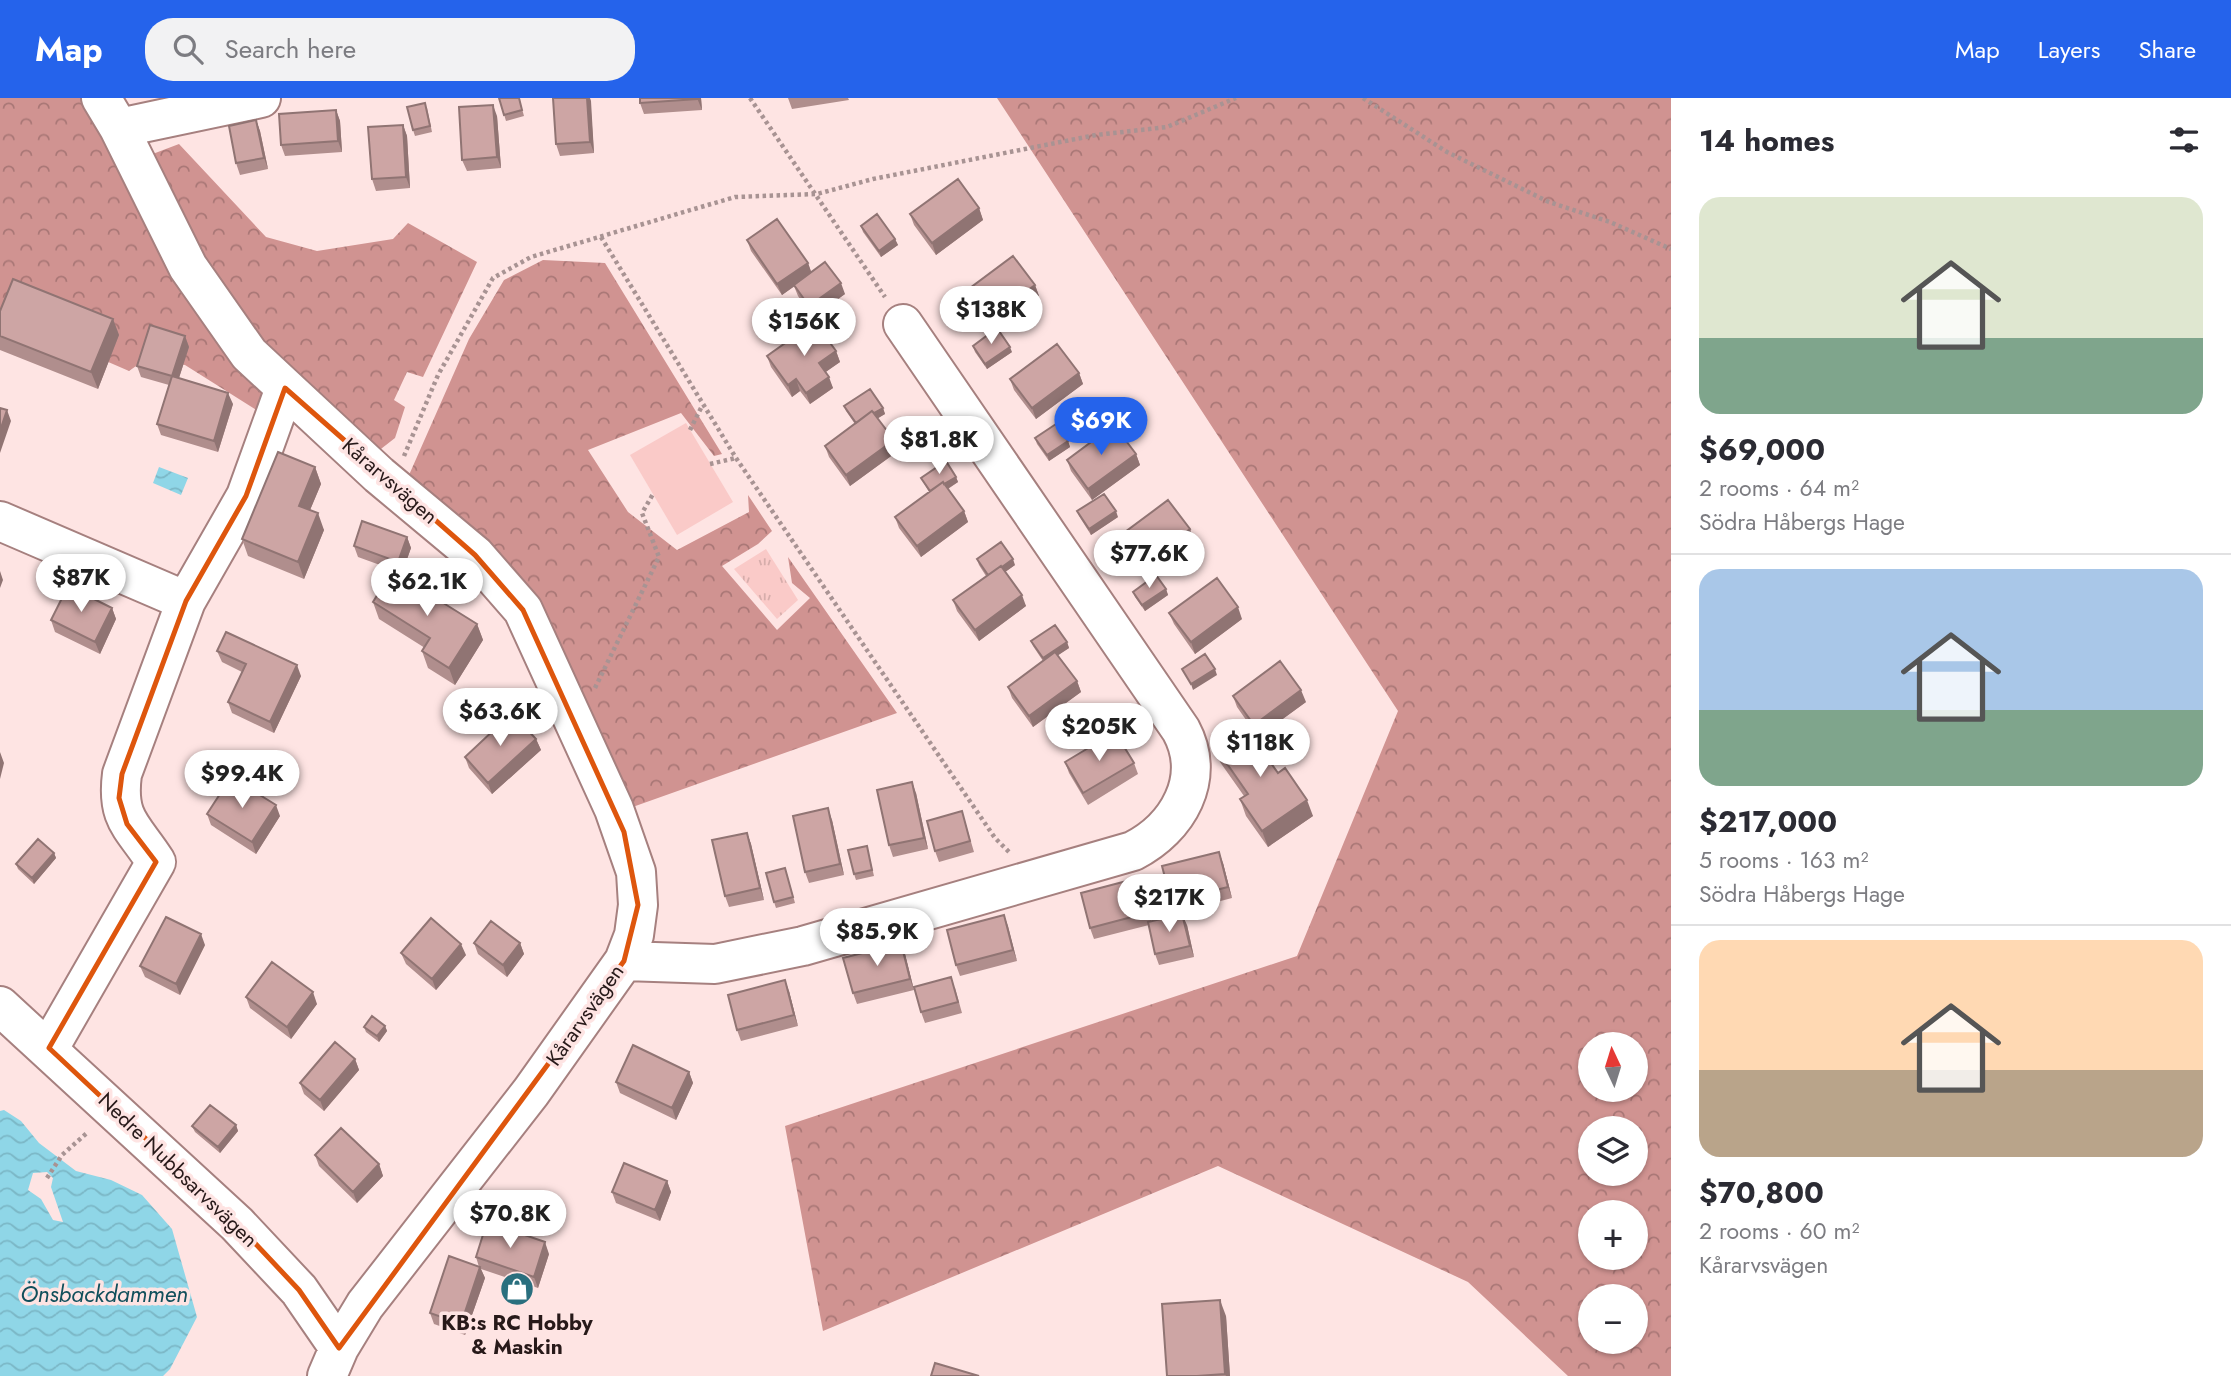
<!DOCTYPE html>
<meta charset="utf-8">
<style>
body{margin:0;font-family:Jost,sans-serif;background:#f2f2f3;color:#2b2b33;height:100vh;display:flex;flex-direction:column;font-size:26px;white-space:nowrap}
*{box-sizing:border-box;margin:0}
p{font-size:23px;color:#7c7c81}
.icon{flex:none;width:38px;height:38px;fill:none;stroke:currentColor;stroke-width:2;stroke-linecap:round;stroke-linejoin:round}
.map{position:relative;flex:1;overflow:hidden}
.sheet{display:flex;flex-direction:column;background:#fff;width:560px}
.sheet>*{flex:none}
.needle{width:46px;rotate:356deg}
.buttons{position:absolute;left:1578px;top:934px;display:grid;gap:14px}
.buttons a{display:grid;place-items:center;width:70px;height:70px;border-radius:50%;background:#fff;box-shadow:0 2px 5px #0004;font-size:35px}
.price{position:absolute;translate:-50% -60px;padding:0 16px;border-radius:24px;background:#fff;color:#222;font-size:23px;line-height:46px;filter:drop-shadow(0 2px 4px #0008)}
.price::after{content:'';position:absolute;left:50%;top:42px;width:21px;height:16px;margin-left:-10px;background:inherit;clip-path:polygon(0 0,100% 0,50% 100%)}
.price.active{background:#2563eb;color:#fff}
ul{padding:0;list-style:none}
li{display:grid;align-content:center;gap:14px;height:371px;padding:0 28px}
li+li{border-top:2px solid #e1e1e2}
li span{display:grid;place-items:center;height:217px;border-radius:21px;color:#555}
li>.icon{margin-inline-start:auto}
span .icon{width:126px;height:126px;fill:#fffc;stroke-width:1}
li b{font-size:30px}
h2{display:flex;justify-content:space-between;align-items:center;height:84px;padding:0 28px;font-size:30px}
header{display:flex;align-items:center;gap:42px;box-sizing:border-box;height:98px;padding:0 35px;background:#2563eb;color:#fff}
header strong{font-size:33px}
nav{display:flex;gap:38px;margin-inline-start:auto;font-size:24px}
.search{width:490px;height:63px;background:#f2f2f3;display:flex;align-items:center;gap:18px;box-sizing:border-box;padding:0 24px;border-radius:28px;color:#7c7c81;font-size:26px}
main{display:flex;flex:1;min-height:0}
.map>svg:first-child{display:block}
.forest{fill:url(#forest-crowns);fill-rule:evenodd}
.park{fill:url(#park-tufts)}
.pitch{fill:#facac8}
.water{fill:url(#water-waves);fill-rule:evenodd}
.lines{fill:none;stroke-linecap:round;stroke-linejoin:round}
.minor-casing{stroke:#a6807f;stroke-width:42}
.path{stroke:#a89393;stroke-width:4.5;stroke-dasharray:3.5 3.5;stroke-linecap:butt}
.minor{stroke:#fff;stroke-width:38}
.wall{fill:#b08e8d}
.shaded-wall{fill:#907473}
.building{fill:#cda5a4;stroke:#907473;stroke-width:2}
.marked{fill:none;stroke:#de560d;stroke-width:5;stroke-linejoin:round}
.labels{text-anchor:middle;stroke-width:7;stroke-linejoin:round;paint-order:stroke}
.street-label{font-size:21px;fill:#271919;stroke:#fee4e3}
.poi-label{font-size:21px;font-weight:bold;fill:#271919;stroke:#fee4e3}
.water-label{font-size:23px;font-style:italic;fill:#114f5b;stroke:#fee4e3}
</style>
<header>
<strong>Map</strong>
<div class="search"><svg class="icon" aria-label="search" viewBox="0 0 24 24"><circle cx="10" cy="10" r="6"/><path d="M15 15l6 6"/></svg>Search here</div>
<nav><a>Map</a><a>Layers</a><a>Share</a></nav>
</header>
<main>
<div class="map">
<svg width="1671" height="1278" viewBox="0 0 1671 1278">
<defs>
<pattern id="forest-crowns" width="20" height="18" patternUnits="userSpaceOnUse" patternTransform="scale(1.75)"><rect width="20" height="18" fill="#d09391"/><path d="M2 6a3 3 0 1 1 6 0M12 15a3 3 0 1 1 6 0" fill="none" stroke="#a97776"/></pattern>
<pattern id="park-tufts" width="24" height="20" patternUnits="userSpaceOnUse" patternTransform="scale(1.75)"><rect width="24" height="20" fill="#facac8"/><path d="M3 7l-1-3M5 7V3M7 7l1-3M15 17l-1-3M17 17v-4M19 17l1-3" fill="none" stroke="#d6adab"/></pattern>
<pattern id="water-waves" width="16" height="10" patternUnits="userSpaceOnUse" patternTransform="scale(1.75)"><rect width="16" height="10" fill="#8fd6e7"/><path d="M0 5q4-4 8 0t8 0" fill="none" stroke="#7bb7c6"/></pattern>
</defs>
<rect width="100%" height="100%" fill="#fee4e3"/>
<path class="forest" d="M0,0h81l109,203 80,95 -12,15 -73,-46 -39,-6 -17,12 -129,-56z
M997,0h674v1278h-103l-100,-94 -250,-116 -395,165 -38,-205 512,-170 101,-245zM1591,947h45v45h-45zM1591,1031h45v45h-45zM1591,1115h45v45h-45zM1591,1199h45v45h-45z
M179,46l87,93 51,14 76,-12 15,-16 69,39 -54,115 -16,-5 -13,28 11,7 -10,31 -18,14 -154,-149 -73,-148z
M543,162l62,3 117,191 -8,2 -33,-43 -93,37 40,62 49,38 72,-38 -1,-17 24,36 -14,13 -36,22 55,64 33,-32 -18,-15 -4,-26 109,156 -270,96 -48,-122 -170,-212 60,-136 35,-59z"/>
<path class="park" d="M766,451l32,51 -21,19 -43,-50z"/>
<path class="pitch" d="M686,325l47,79 -56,33 -47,-80z"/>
<path class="water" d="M159,369l29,11 -7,17 -28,-12z
M4,1012l17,11 18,22 37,28 35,9 31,15 30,34 25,88 -27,52 -7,7h-163v-265zM47,1074l6,6 -2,9 12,35 -10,-2 -12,-21 -13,-9 5,-17z"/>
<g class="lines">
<g class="minor-casing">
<path id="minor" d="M101,0l18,30 69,139 61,87 130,121 96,80 48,55 91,199 22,63 2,33 -4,30 -10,26 -93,131 -166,213 -26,43 -12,28
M119,30l142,-30
M0,423l186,80
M624,863l91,3 88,-18 330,-95c45,-23 74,-73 48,-121l-278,-406
M0,908l237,218 62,66 40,58
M49,950l107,-186c-23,-36 -40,-42 -34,-88l64,-173 60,-105 39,-108"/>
</g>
<path class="path" d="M750,0l135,199
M1363,0l84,54 102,50 61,20 61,27
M601,139l135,221 259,380 14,14
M690,332l12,-24
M404,358l34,-81 55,-97 38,-21 204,-60 82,-3 56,-15 223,-44 71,-8 69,-29
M710,366l26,-6
M595,590l64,-131 -17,-44 11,-19
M47,1080l15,-23 26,-23"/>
<use href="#minor" class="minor"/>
</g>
<path class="wall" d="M499,0h20l5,18 -18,5z
M553,0h37l4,55 -34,3 -4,-12z
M701,0l1,12 -58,4 -4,-11z
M788,0h60l1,2 -57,9z
M427,10l5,24 -17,4 -2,-6z
M336,12l4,11 2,31 -57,4 -4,-11z
M497,18l4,52 -34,3 -5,-11z
M256,22l4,11 8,38 -28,6 -4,-12z
M403,27l4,11 3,52 -34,3 -4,-12z
M979,110l4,12 -47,35 -22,-30 -4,-11z
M861,128l34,13 3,6 -17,12 -18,-25z
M747,142l61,23 3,9 34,22 -32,23 -15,-21 -4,-10 -12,9 -31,-44z
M1035,187l4,11 -47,35 -22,-29 -4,-11z
M0,213l113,8 6,16 -21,54 -98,-39z
M185,238l4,11 -10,31 54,26 -15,48 -57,-17 -4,-11 12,-39 -28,-8 -4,-11z
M973,248l39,6 -25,17 -12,-17z
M836,253l4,11 -15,10 8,16 -23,16 -10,-13 -8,6 -21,-30 -4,-11z
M1079,275l4,11 -47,35 -22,-29 -4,-11z
M844,308l39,2 2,6 -8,4 17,22 4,11 -48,35 -21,-29 -4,-11 30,-22 -9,-13z
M1035,340l33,3 2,6 -21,14 -12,-17z
M1136,356l4,11 -48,35 -21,-29 -4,-11z
M315,369l6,17 -11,26 14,20 -20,49 -56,-23 -6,-17z
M956,379l2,5 -10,7 16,22 4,11 -47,35 -22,-29 -4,-11 34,-25 -8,-14z
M1077,413l41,6 -27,18 -12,-19z
M1190,431l4,12 -48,35 -21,-30 -4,-11z
M407,439l4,11 -9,25 -44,-16 -4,-11z
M977,461l38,6 -10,7 21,34 -47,35 -22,-30 -4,-11 33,-24 -7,-11z
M1166,491l2,6 -23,16 -10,-14 -2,-5z
M373,504l104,22 6,16 -28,45 -27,-17 -6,-17 3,-3 -46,-29z
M112,510l4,11 -16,35 -45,-22 -4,-12z
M1169,515l73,6 -47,35 -21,-30z
M1031,543l36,1 2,6 -11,7 19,26 4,11 -48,35 -21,-29 -4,-11 35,-26 -10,-15z
M217,553l84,25 -27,57 -42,-20 -4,-11 14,-30 -20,-10z
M1233,598l73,6 -48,35 -21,-30z
M1088,624h35l2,6 -9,6 18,29 4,11 -50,31 -19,-32 -4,-11 34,-20 -9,-15z
M536,641l5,11 -49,44 -23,-26 -4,-11z
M1214,647l64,28 35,43 -45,31 -22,-31 -6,-17 4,-3 -24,-34z
M916,695l12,56 -35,8 -4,-12z
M962,713l12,41 -35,10 -4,-11z
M207,716l73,2 -24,38 -45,-29z
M832,722l12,55 -35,8 -4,-11z
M747,735l4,11 13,56 -35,7 -4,-11z
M867,748l7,30 -18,4 -2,-6z
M54,755l2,5 -22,26 -16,-15 -2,-5z
M1223,765l9,35 -57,15 -4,-12z
M787,776l8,29 -19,5 -2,-6z
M1138,780l13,43 36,4 7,32 -35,8 -4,-11 -6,-29 -55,14 -4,-11z
M1004,817l13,46 -57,15 -4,-11z
M474,845h46l4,11 -17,23 -29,-23z
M205,847l-25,50 -35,-18 -5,-11z
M401,855l65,2 -30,35 -30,-26z
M905,856l9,36 -57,14 -4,-11z
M955,890l7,25 -37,10 -4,-11z
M789,893l9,35 -57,15 -4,-11z
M246,899l71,7 -26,35 -41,-31z
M385,928l2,5 -8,11 -13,-10 -2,-5z
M355,961l4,11 -35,41 -20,-17 -4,-11z
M689,974l4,11 -17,37 -56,-27 -4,-11z
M236,1027l2,6 -18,22 -25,-21 -3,-6z
M315,1057l64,9 4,12 -26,27 -38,-37z
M667,1083l4,11 -11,29 -44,-18 -4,-11z
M549,1156l-11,34 -57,-19 4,9 -20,57 -31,-11 -4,-11 49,-46 -3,-10z
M1226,1218l4,60h-63z"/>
<path class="shaded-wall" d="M587,0h3l1,3 3,52 -4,-11z
M697,0h4l1,12z
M493,7l4,11 4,52 -4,-11z
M336,12l4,11 2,31 -4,-11z
M256,22l4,11 8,38 -4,-11z
M403,27l4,11 3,52 -4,-11z
M979,110l4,12 -47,35 -4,-12z
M895,141l3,6 -17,12 -2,-6z
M808,165l4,11 -30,21 -5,-11z
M841,185l4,11 -32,23 -4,-11z
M1035,187l4,11 -47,35 -5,-11z
M113,221l6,16 -21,54 -7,-17z
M185,238l4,11 -13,40 -4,-11z
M1010,249l2,5 -25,17 -2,-5z
M836,253l4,11 -17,12 -4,-11z
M1079,275l4,11 -47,35 -4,-11z
M829,279l4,11 -23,16 -4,-11z
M796,281l4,12 -8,6 -4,-12z
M228,295l5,11 -15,48 -4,-11z
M883,310l2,6 -26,16 -2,-5z
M7,312l4,11 -11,32v-22z
M894,342l4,11 -48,35 -4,-11z
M1068,343l2,6 -21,14 -2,-6z
M1136,356l4,11 -48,35 -4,-11z
M315,369l6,17 -16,38 -6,-16z
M956,379l2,5 -25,16 -2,-5z
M964,413l4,11 -47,35 -4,-11z
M1116,413l2,6 -27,18 -2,-6z
M318,415l6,17 -20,49 -6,-17z
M1190,431l4,12 -48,35 -4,-12z
M407,439l4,11 -9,25 -4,-11z
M1013,461l2,6 -24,17 -2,-6z
M0,473l3,9 -3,8z
M1166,491l2,6 -23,16 -3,-6z
M1022,497l4,11 -47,35 -4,-11z
M1238,509l4,12 -47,35 -4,-12z
M112,510l4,11 -16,35 -5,-12z
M477,526l6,16 -28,45 -6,-17z
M1067,544l2,6 -24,16 -2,-6z
M297,567l4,11 -27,57 -4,-11z
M1215,571l2,6 -24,15 -2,-6z
M1077,583l4,11 -48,35 -4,-11z
M1301,592l5,12 -48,35 -4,-12z
M1123,624l2,6 -24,16 -3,-6z
M536,641l5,11 -49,44 -4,-11z
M0,654l4,11 -4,16z
M912,684l4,11 12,56 -4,-11z
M1307,702l6,16 -45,31 -6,-16z
M276,707l4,11 -24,38 -4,-12z
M828,710l4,12 12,55 -4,-11z
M747,735l4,11 13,56 -4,-12z
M1219,754l4,11 9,35 -4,-11z
M54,755l2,5 -22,26 -2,-6z
M1138,780l4,11 10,35 -5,-11z
M1182,816l5,11 7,32 -4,-11z
M1004,817l4,11 9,35 -4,-11z
M201,836l4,11 -25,50 -4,-11z
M520,845l4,11 -17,23 -4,-12z
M901,845l4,11 9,36 -4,-11z
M461,846l5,11 -30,35 -4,-11z
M785,882l4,11 9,35 -4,-11z
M313,894l4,12 -26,35 -4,-12z
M385,928l2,5 -8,11 -2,-6z
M355,961l4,11 -35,41 -4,-11z
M689,974l4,11 -17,37 -4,-12z
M236,1027l2,6 -18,22 -2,-6z
M379,1066l4,12 -26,27 -4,-11z
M667,1083l4,11 -11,29 -5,-11z
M545,1144l4,12 -11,34 -4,-11z
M480,1169l5,11 -20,57 -4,-11z
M1220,1202l6,16 4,60h-4l-1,-2z"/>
<path class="building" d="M499,0h20l3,12 -18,5z
M553,0h34l3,44 -34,2z
M640,0h57v1l-57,4z
M425,5l5,23 -17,4 -6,-23z
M493,7l4,52 -35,3 -3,-53z
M336,12l2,31 -57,4 -2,-31z
M256,22l8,38 -28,5 -7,-37z
M403,27l3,52 -34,2 -4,-52z
M958,81l21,29 -47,35 -22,-29z
M877,116l18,25 -16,12 -18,-25z
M777,121l31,44 -31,21 -30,-44z
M1013,158l22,29 -48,35 -21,-29z
M825,164l16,21 -32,23 -15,-21z
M13,181l100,40 -22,53 -91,-36v-25z
M815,224l21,29 -17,12 10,14 -23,16 -10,-14 -8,6 -21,-29z
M150,227l35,11 -13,40 -35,-10z
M997,230l13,19 -25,17 -12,-18z
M1057,246l22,29 -47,35 -22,-29z
M172,278l56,17 -14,48 -57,-17z
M870,291l13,19 -9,5 -2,-2 -16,12 -12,-17z
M0,310l7,2 -7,21z
M872,313l22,29 -48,35 -21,-29z
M1056,326l12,17 -21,14 -12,-17z
M1114,327l22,29 -48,35 -21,-29z
M278,354l37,15 -16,39 19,7 -20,49 -56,-23z
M946,363l10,16 -12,7 -1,-2 -13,9 -9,-13z
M943,384l21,29 -47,35 -22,-29z
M1104,396l12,17 -27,18 -12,-18z
M1168,402l22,29 -48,35 -21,-29z
M362,423l45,16 -9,25 -44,-16z
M1001,444l12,17 -11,8 -1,-1 -13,9 -11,-16z
M1001,468l21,29 -47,35 -22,-30z
M392,473l85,53 -28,44 -27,-17 8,-13 -57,-36z
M1156,477l10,14 -24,16 -9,-13z
M1217,480l21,29 -47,35 -22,-29z
M68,488l44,22 -17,34 -44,-22z
M1055,527l12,17 -24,16 -12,-17z
M226,534l71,33 -27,57 -42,-20 18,-38 -29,-13z
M1055,554l22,29 -48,35 -21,-29z
M1205,556l10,15 -24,15 -9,-15z
M1280,563l21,29 -47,35 -21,-29z
M1112,608l11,16 -25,16 -10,-16z
M512,615l24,26 -48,44 -23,-26z
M1244,627l34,48 7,-5 22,32 -45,31 -22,-32 8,-5 -34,-49z
M1115,634l19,31 -51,30 -18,-31z
M231,679l45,28 -24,37 -45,-28z
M912,684l12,56 -35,7 -12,-55z
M828,710l12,56 -35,8 -12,-56z
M962,713l8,30 -35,10 -8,-30z
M747,735l13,55 -35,8 -13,-56z
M38,741l16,14 -22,25 -16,-14z
M867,748l5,24 -18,4 -6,-24z
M1219,754l9,35 -57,14 -9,-35z
M785,770l8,29 -19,5 -8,-29z
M1138,780l9,35 -57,15 -9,-35z
M1182,816l8,32 -35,8 -7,-32z
M1004,817l9,35 -57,15 -9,-35z
M166,819l35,17 -25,50 -36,-18z
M431,820l30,26 -29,35 -31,-26z
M491,823l29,22 -17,22 -29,-22z
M901,845l9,36 -57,14 -10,-35z
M272,864l41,30 -26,35 -41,-30z
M951,879l7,25 -37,10 -7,-25z
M785,882l9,35 -57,15 -9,-35z
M372,918l13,10 -8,10 -13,-9z
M335,944l20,17 -35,41 -20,-17z
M633,947l56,27 -17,36 -56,-26z
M210,1007l26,20 -18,22 -26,-21z
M341,1030l38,36 -26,28 -38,-37z
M624,1065l43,18 -12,29 -43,-18z
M487,1124l58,20 -11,35 -58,-20z
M449,1158l31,11 -19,57 -31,-11z
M1220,1202l5,74 -28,2h-30l-5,-72z
M935,1265l44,13h-48z"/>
<path class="marked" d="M285,290l190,167 48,55 101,222 14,73 -14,56 -285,387 -40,-58 -62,-66 -188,-176 107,-186 -29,-38 -8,-26 3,-24 64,-173 60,-105z"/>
<defs>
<g id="shop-disc" transform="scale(1.75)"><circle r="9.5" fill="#2a6f7e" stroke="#fee4e3"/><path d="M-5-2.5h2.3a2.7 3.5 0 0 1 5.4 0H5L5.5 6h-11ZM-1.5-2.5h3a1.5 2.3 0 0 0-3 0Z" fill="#fff"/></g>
</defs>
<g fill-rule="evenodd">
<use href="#shop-disc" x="517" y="1191"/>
</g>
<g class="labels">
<g class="street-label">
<text transform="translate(390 383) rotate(41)" y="7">Kårarvsvägen</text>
<text transform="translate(585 917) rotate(-55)" y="7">Kårarvsvägen</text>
<text transform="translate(178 1072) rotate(44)" y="7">Nedre Nubbsarvsvägen</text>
</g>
<g class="poi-label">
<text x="517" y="1232">KB:s RC Hobby<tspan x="517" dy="24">&amp; Maskin</tspan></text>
</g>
<g class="water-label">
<text x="104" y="1204">Önsbackdammen</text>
</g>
</g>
</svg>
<div class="buttons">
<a><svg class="needle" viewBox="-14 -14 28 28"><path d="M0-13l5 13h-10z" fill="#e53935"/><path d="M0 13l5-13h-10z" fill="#7c7c81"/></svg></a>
<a><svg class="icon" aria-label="layers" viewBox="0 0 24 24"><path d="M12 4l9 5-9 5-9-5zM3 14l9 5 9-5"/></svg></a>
<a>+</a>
<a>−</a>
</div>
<b class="price" style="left:991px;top:248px">$138K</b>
<b class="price" style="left:804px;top:260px">$156K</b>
<b class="price active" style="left:1101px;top:359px">$69K</b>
<b class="price" style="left:939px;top:378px">$81.8K</b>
<b class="price" style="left:1149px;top:492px">$77.6K</b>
<b class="price" style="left:81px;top:516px">$87K</b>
<b class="price" style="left:427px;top:520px">$62.1K</b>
<b class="price" style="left:500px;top:650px">$63.6K</b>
<b class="price" style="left:1099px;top:665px">$205K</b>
<b class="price" style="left:1260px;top:681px">$118K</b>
<b class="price" style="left:242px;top:712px">$99.4K</b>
<b class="price" style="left:1169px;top:836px">$217K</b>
<b class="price" style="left:877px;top:870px">$85.9K</b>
<b class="price" style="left:510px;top:1152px">$70.8K</b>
</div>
<section class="sheet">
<h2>14 homes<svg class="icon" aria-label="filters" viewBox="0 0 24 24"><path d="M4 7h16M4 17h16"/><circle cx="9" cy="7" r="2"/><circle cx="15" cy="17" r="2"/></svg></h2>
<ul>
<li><span style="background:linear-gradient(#dfe7d0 65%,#7fa58c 0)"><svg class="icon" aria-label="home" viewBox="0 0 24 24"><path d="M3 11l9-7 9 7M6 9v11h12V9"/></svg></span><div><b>$69,000</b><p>2 rooms · 64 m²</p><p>Södra Håbergs Hage</p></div></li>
<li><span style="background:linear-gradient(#a9c7e8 65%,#7fa58c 0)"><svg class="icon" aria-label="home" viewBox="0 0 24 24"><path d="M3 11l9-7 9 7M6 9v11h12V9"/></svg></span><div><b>$217,000</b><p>5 rooms · 163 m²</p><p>Södra Håbergs Hage</p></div></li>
<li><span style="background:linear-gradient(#ffd9b3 60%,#b9a48a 0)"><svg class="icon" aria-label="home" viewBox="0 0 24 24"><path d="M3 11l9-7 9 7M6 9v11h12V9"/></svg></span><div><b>$70,800</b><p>2 rooms · 60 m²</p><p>Kårarvsvägen</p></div></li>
</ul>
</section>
</main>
